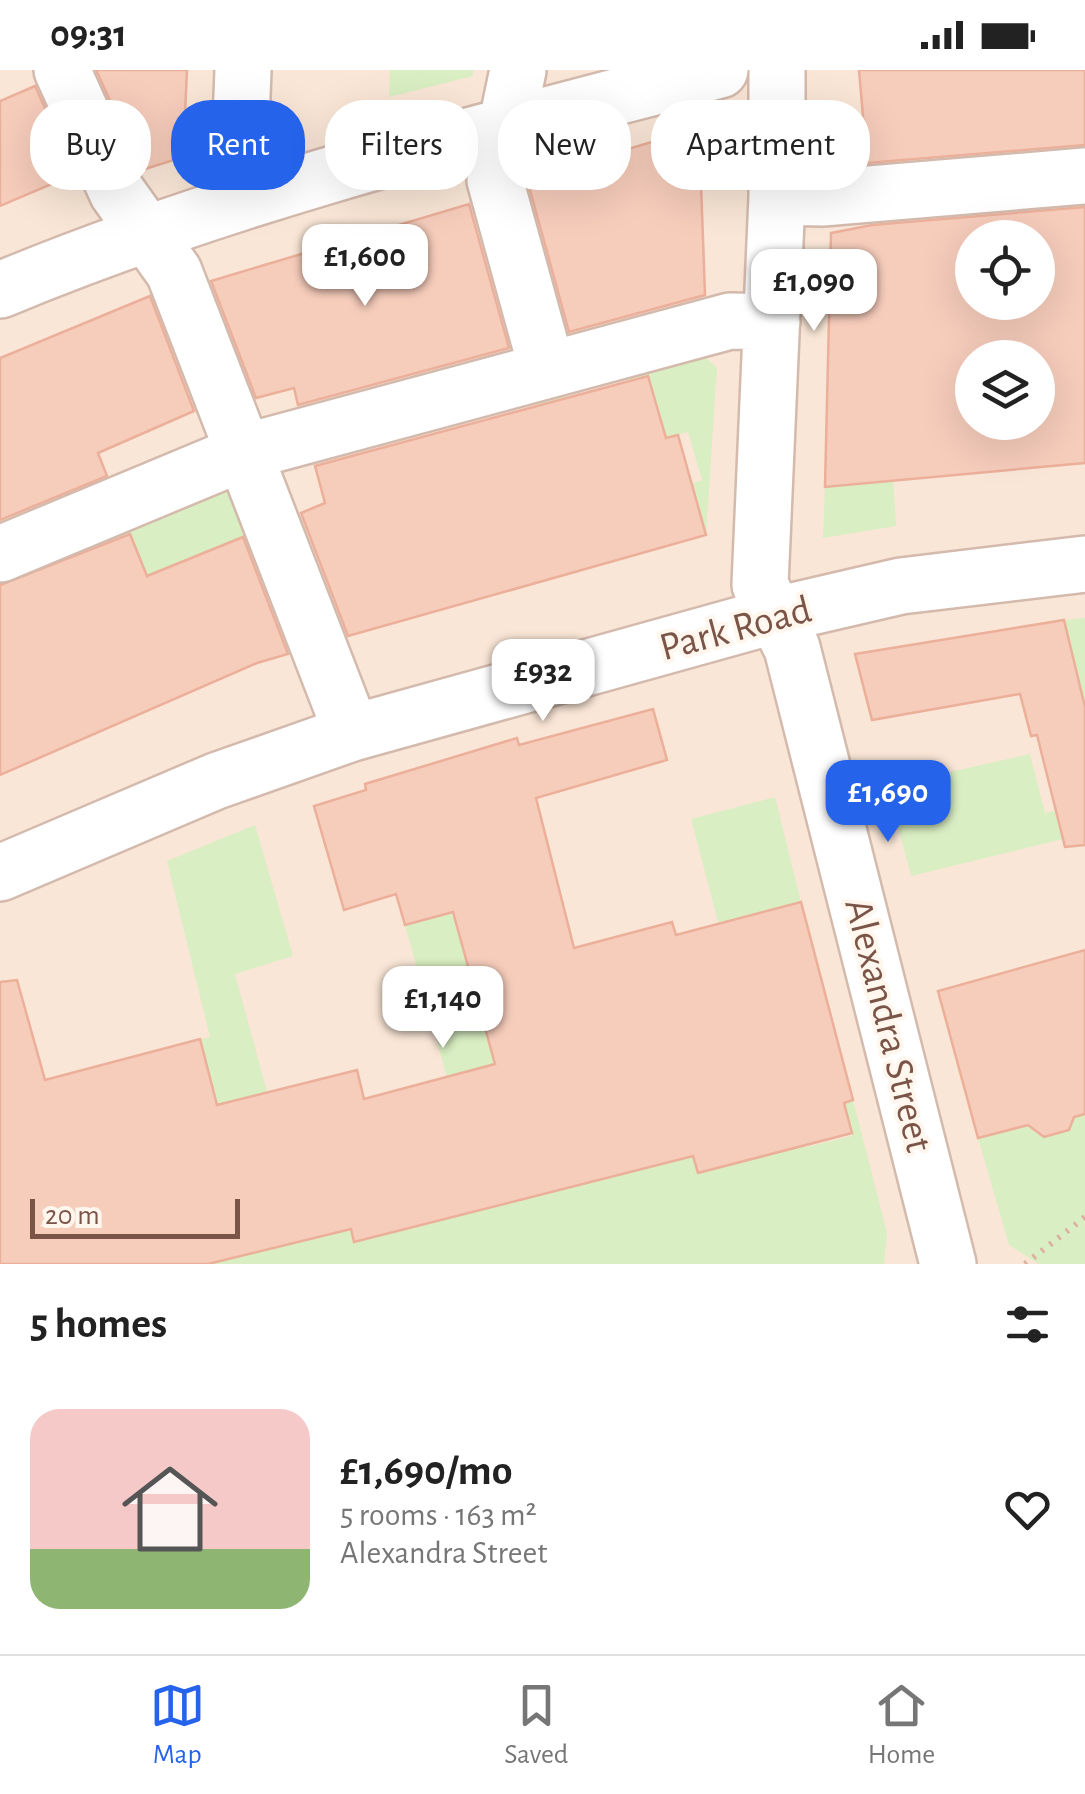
<!DOCTYPE html>
<meta charset="utf-8">
<style>
body{margin:0;font-family:"Alegreya Sans",sans-serif;background:#f2f2f2;color:#222;height:100vh;display:flex;flex-direction:column;font-size:38px;white-space:nowrap}
*{box-sizing:border-box;margin:0}
p{font-size:32px;color:#767676}
.icon{flex:none;width:55px;height:55px;fill:none;stroke:currentColor;stroke-width:2;stroke-linecap:round;stroke-linejoin:round}
.map{position:relative;height:1194px;overflow:hidden}
.details{display:flex;flex-direction:column;background:#fff;flex:1}
.details>*{flex:none}
.hud{position:absolute;left:30px;top:30px;width:1025px;height:90px;display:flex;gap:20px}
.buttons{position:absolute;left:955px;top:150px;display:grid;gap:20px}
.buttons a{display:grid;place-items:center;width:100px;height:100px;border-radius:50%;background:#fff;box-shadow:0 10px 40px #0002;font-size:50px}
.scale{position:absolute;left:30px;bottom:25px;width:210px;box-sizing:border-box;padding-left:10px;border:5px solid #7b5448;border-top:0;font-size:28px;line-height:35px;white-space:nowrap;color:#7b5448;-webkit-text-stroke:8px #fff6ee;paint-order:stroke}
.price{position:absolute;translate:-50% -85px;padding:0 22px;border-radius:20px;background:#fff;color:#222;font-size:32px;line-height:65px;filter:drop-shadow(0 2px 5px #0008)}
.price::after{content:'';position:absolute;left:50%;top:60px;width:30px;height:22px;margin-left:-15px;background:inherit;clip-path:polygon(0 0,100% 0,50% 100%)}
.price.current{background:#2563eb;color:#fff}
ul{padding:0;list-style:none}
li{display:flex;align-items:center;gap:30px;height:250px;padding:0 30px}
li span{display:grid;place-items:center;flex:none;width:280px;height:200px;border-radius:30px;color:#555}
li>.icon{margin-inline-start:auto}
span .icon{width:120px;height:120px;fill:#fffc;stroke-width:1}
li b{font-size:42px}
h2{display:flex;justify-content:space-between;align-items:center;height:120px;padding:0 30px;font-size:42px}
.pill{padding:0 35px;border-radius:40px;background:#fff;box-shadow:0 10px 40px #0002;font-size:35px;line-height:90px}
.pill.current{background:#2563eb;color:#fff}
.status{display:flex;justify-content:space-between;align-items:center;height:70px;padding:0 50px;background:#fff;direction:ltr}
.status svg{height:28px;fill:currentColor}
.menu{display:flex;justify-content:space-around;align-items:center;height:140px;border-top:2px solid #e0e0e0;background:#fff;font-size:28px;color:#767676}
.menu a{display:grid;justify-items:center;gap:5px}
.menu .current{color:#2563eb}
.map>svg:first-child{display:block}
.residential{fill:#f9e6d6;fill-rule:evenodd}
.green{fill:#d9eec2}
.building{fill:#f6ccbb;stroke:#ebaf9a;stroke-width:2.5;fill-rule:evenodd}
.lines{fill:none;stroke-linecap:round;stroke-linejoin:round}
.minor-casing{stroke:#d4baad;stroke-width:60}
.path{stroke:#dcae9d;stroke-width:6;stroke-dasharray:2.5 8;stroke-linecap:butt}
.minor{stroke:#fff;stroke-width:55}
.labels{text-anchor:middle;stroke-width:8;stroke-linejoin:round;paint-order:stroke}
.street-label{font-size:40px;fill:#7b5448;stroke:#fff6ee}
</style>
<div class="status"><b>09:31</b><svg viewBox="0 0 49 12"><path d="M0 12V9h3v3zM5 12V6h3v6zM10 12V3h3v9zM15 12V0h3v12zM26 1h20v11H26zM47 4h2v5h-2z"/></svg></div>
<div class="map">
<svg width="1085" height="1194" viewBox="0 0 1085 1194">
<rect width="100%" height="100%" fill="#fef2e6"/>
<path class="residential" d="M0,0h1085v1194h-1085zM972,168h66v64h-66zM972,288h66v64h-66z"/>
<path class="green" d="M390,0h83v6l-84,21z
M693,276l24,22 -11,167 -14,-51 10,-4 -14,-48 -22,6 -13,-46 -18,5 -8,-25 -64,18 18,66 -29,8 -20,-73z
M240,404l30,84 -19,9 -13,-28 -27,11 -6,34 -13,-28 -31,14 10,25 -81,-44 -6,-15z
M893,411l3,45 -73,12 2,-51z
M1085,548v90l-21,-88z
M1030,684l15,59 40,-9 -10,32 -164,40 -24,-90z
M775,727l26,105 -64,91 -46,-174z
M255,755l38,131 -58,18 32,118 -39,12 81,136 42,-11 4,13 76,-20 44,-43 -70,-254 97,-27 190,256 6,19 49,-13 55,-34 5,21 45,-11 -8,-33 9,-3 34,133 -3,31h-676l-10,-224 12,-3 -43,-176z
M1085,1044v150h-46l-30,-19 -31,-107 50,-13 16,12 24,-7 6,-13z"/>
<path class="building" d="M96,0h91l-4,87 -41,13z
M859,0h226v75l-218,18z
M35,16l40,88 -75,32v-105z
M699,58l6,167 -136,37 -42,-153z
M469,134l40,144 -211,57 -4,-17 -38,10 -45,-117z
M1085,137v256l-260,24 6,-254 41,-8zM972,168h66v64h-66zM972,288h66v64h-66z
M150,226l44,115 -96,42 9,23 -107,44v-162z
M648,306l18,62 12,-3 28,100 -358,101 -47,-123 24,-10 -10,-37z
M130,464l17,42 96,-39 45,117 -31,9 -257,112v-190z
M1064,550l21,87v138l-20,2 -28,-112 -6,1 -11,-42 -148,26 -17,-66z
M653,639l14,51 -131,38 38,150 98,-26 4,13 125,-33 52,198 -9,3 8,30 -154,40 -5,-17 -339,86 -3,-13 -143,35h-208v-282l17,-2 28,100 155,-41 17,66 140,-35 7,29 131,-35 -42,-152 -48,13 -9,-31 -52,16 -30,-104 52,-16 -1,-6 152,-46 2,7z
M1085,880v164l-11,3 -5,13 -25,7 -16,-12 -50,13 -40,-147z"/>
<g class="lines">
<g class="minor-casing">
<path id="minor" d="M62,0l55,122 57,80 178,461
M243,0l-3,78 14,48
M518,0l-23,110 52,189
M777,0v127l-17,388 32,63 156,616
M777,127l45,1 263,-22
M0,220c233,-97 477,-157 720,-220
M0,484l245,-102 485,-131 42,1
M0,803l216,-92 136,-48 424,-118 125,-29 184,-22"/>
</g>
<path class="path" d="M1025,1194l60,-47"/>
<use href="#minor" class="minor"/>
</g>
<g class="labels">
<g class="street-label">
<text transform="translate(735 557) rotate(-15)" y="14">Park Road</text>
<text transform="translate(890 955) rotate(76)" y="14">Alexandra Street</text>
</g>
</g>
</svg>
<div class="buttons">
<a><svg class="icon" aria-label="locate" viewBox="0 0 24 24"><circle cx="12" cy="12" r="6"/><path d="M12 2v4M12 18v4M2 12h4M18 12h4"/></svg></a>
<a><svg class="icon" aria-label="layers" viewBox="0 0 24 24"><path d="M12 4l9 5-9 5-9-5zM3 14l9 5 9-5"/></svg></a>
</div>
<div class="scale">20 m</div>
<b class="price" style="left:365px;top:239px">£1,600</b>
<b class="price" style="left:814px;top:264px">£1,090</b>
<b class="price" style="left:543px;top:654px">£932</b>
<b class="price current" style="left:888px;top:775px">£1,690</b>
<b class="price" style="left:443px;top:981px">£1,140</b>
<div class="hud">
<a class="pill">Buy</a>
<a class="pill current">Rent</a>
<a class="pill">Filters</a>
<a class="pill">New</a>
<a class="pill">Apartment</a>
</div>
</div>
<section class="details">
<h2>5 homes<svg class="icon" aria-label="filters" viewBox="0 0 24 24"><path d="M4 7h16M4 17h16"/><circle cx="9" cy="7" r="2"/><circle cx="15" cy="17" r="2"/></svg></h2>
<ul>
<li><span style="background:linear-gradient(#f6c9c9 70%,#8fb573 0)"><svg class="icon" aria-label="home" viewBox="0 0 24 24"><path d="M3 11l9-7 9 7M6 9v11h12V9"/></svg></span><div><b>£1,690/mo</b><p>5 rooms · 163 m²</p><p>Alexandra Street</p></div><svg class="icon" aria-label="heart" viewBox="0 0 24 24"><path d="M12 20l-8-8c-3-5 5-10 8-4 3-6 11-1 8 4z"/></svg></li>
</ul>
</section>
<nav class="menu">
<a class="current"><svg class="icon" aria-label="map" viewBox="0 0 24 24"><path d="M3 6l6-2 6 2 6-2v14l-6 2-6-2-6 2zM9 4v14M15 6v14"/></svg>Map</a>
<a><svg class="icon" aria-label="saved" viewBox="0 0 24 24"><path d="M7 4h10v16l-5-4-5 4z"/></svg>Saved</a>
<a><svg class="icon" aria-label="home" viewBox="0 0 24 24"><path d="M3 11l9-7 9 7M6 9v11h12V9"/></svg>Home</a>
</nav>
